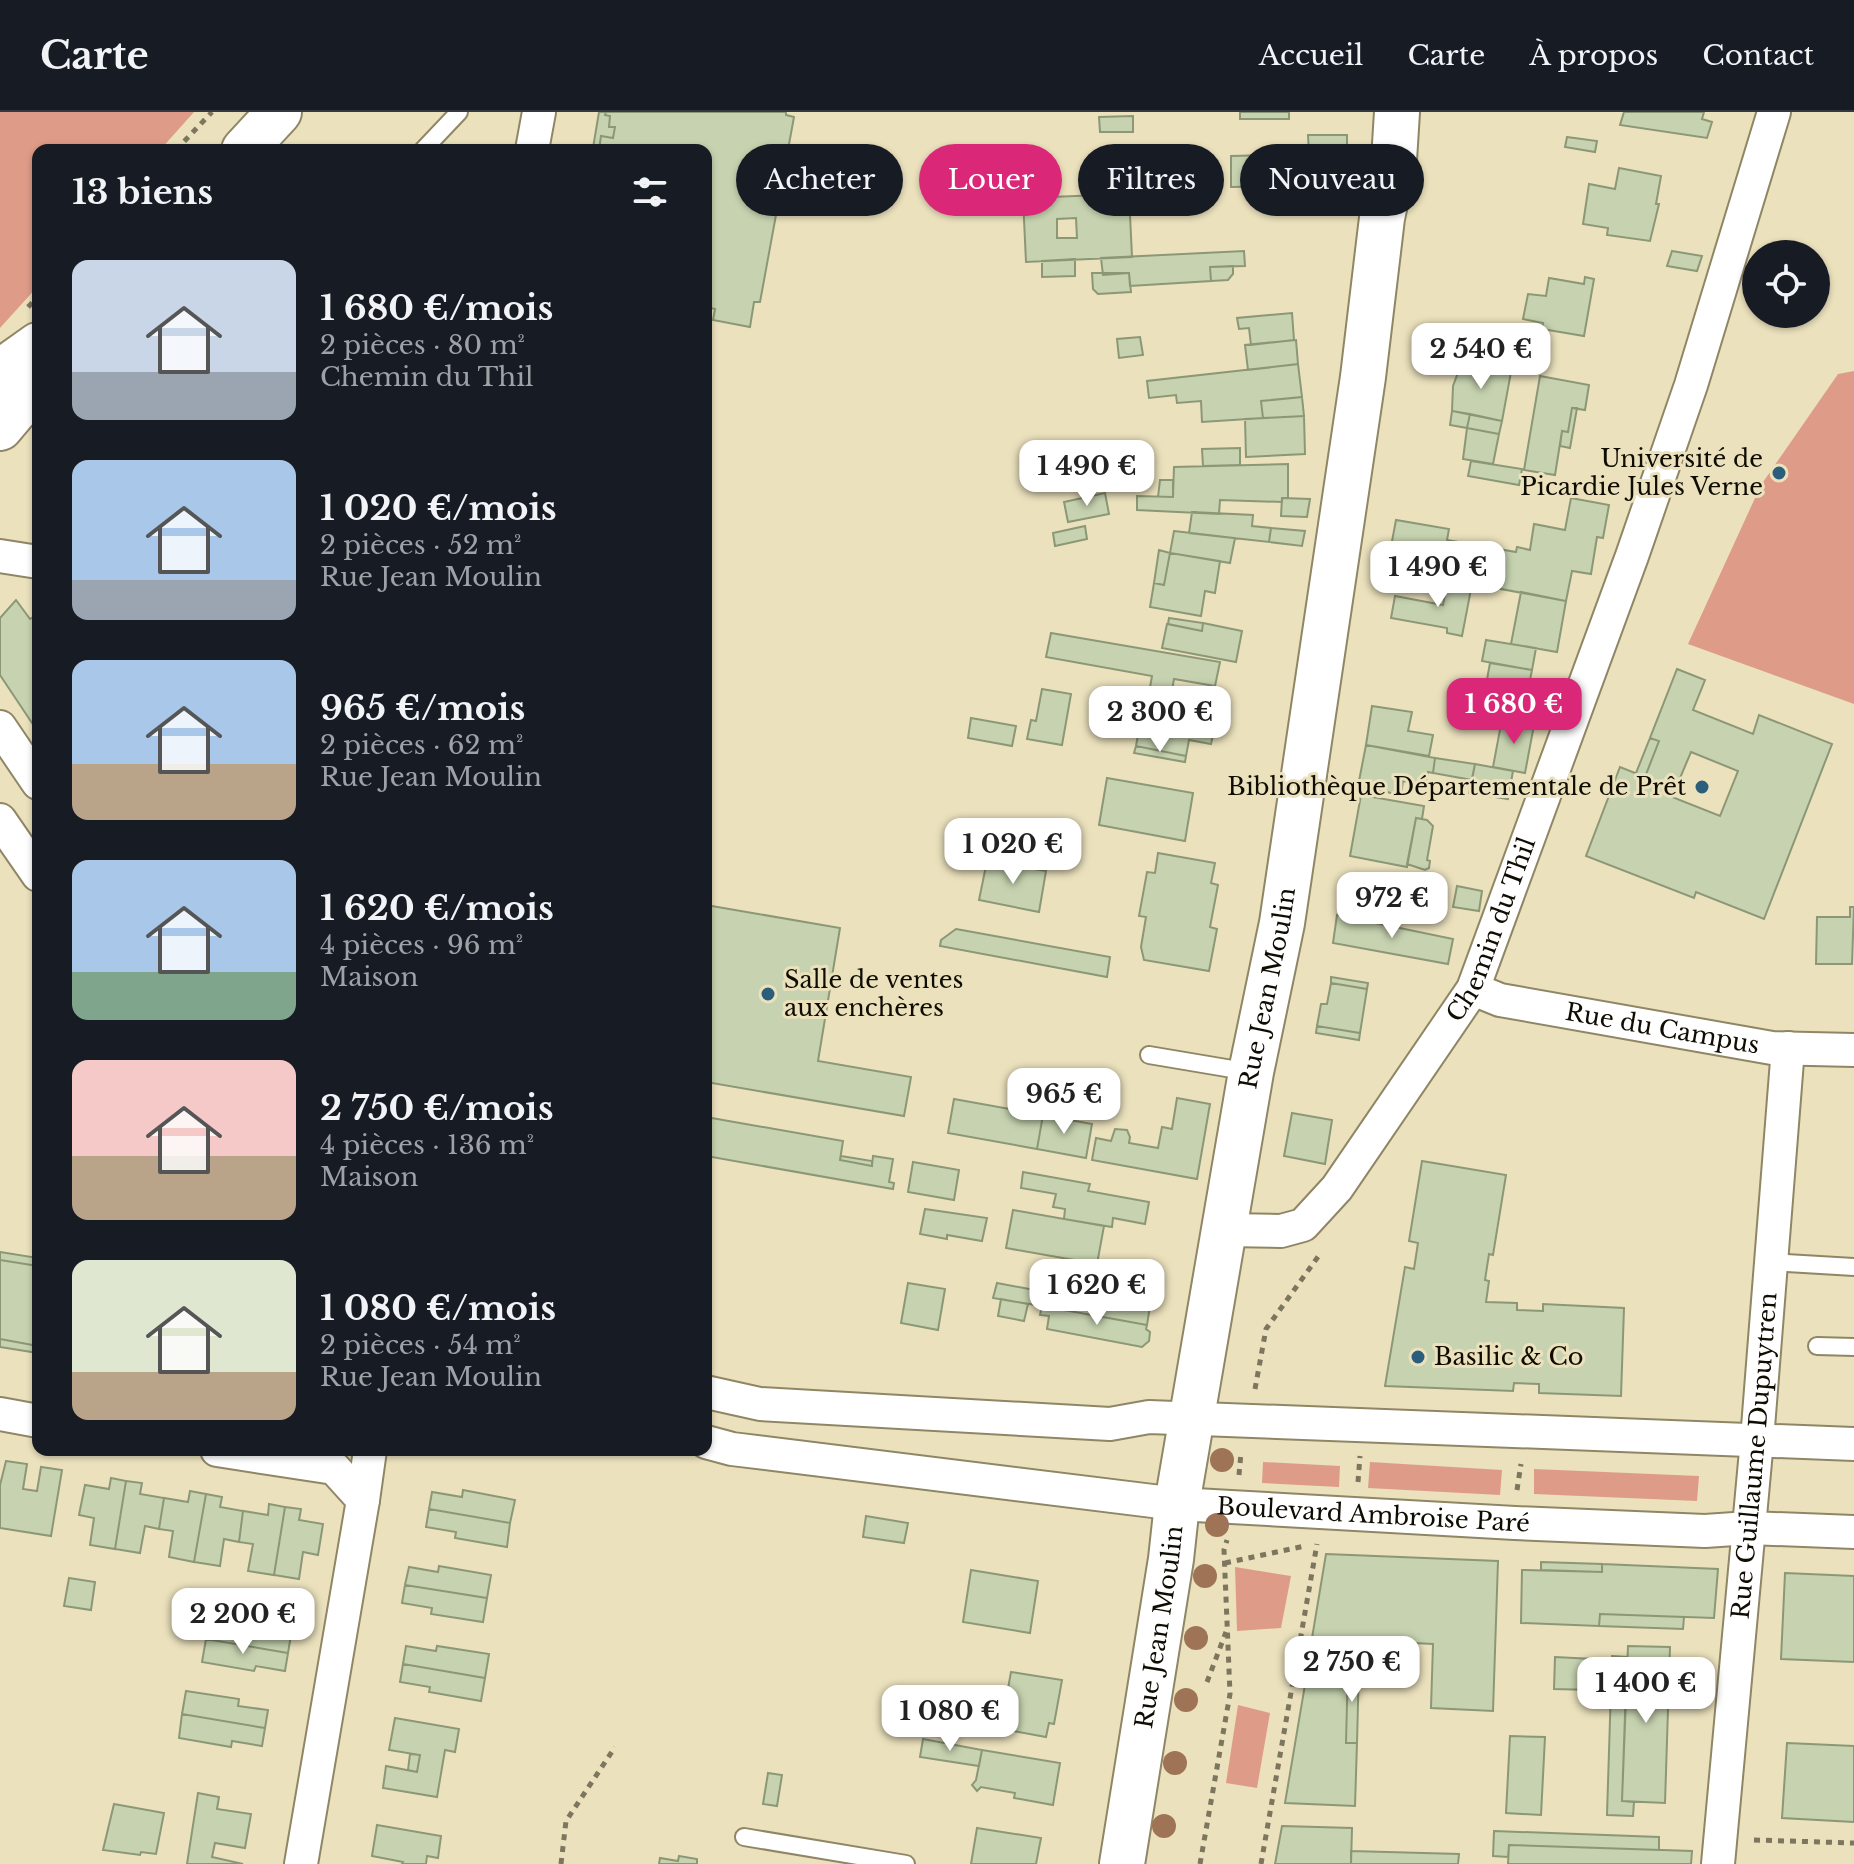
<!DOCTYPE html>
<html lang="fr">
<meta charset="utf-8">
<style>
body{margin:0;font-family:"Libre Baskerville",serif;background:#242831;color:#f1f3f6;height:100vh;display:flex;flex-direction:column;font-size:30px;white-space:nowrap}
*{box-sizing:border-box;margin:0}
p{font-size:26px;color:#9ea1a6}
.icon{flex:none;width:44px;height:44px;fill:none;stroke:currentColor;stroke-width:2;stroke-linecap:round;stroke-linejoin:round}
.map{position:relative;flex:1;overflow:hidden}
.sheet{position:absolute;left:32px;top:32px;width:680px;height:1312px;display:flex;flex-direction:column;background:#171b24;border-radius:16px;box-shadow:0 2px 6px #0004}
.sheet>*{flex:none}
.top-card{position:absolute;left:736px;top:32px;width:760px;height:72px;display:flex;gap:16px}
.fabs{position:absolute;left:1742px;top:128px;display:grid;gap:16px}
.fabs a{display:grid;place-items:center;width:88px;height:88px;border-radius:50%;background:#171b24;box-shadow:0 2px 6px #0004;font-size:40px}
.price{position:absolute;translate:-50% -68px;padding:0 18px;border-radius:16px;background:#fff;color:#222;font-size:26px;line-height:52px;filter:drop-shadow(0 2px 4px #0008)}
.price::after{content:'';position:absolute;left:50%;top:48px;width:24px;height:18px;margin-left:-12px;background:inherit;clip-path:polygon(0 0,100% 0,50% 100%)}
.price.selected{background:#db2777;color:#fff}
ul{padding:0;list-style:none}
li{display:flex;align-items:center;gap:24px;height:200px;padding:0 40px}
li span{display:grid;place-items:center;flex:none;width:224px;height:160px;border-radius:16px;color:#555}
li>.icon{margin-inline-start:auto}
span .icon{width:96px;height:96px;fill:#fffc;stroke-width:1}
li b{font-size:34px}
h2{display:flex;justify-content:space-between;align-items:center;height:96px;padding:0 40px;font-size:34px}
.pill{padding:0 28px;border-radius:36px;background:#171b24;box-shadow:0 2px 6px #0004;font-size:28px;line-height:72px}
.pill.selected{background:#db2777;color:#fff}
header{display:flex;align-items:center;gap:48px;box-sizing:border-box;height:112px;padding:0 40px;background:#171b24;border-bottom:2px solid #363941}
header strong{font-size:38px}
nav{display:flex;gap:44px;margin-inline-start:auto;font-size:28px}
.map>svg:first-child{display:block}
.green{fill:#de9c88}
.building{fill:#c7d3b0;stroke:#8c9776;stroke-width:2;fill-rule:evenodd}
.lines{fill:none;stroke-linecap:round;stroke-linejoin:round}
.lane-casing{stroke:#8f8665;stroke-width:20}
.street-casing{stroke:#8f8665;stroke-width:36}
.secondary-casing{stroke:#8f8665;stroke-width:48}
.path{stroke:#7d765f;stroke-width:5;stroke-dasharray:6 6;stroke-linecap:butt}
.lane{stroke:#fff;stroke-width:16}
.street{stroke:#fff;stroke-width:32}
.secondary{stroke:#fff;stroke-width:44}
.tree{fill:#9f7456}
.poi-dot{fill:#2b5e7b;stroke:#ebe1bd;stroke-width:3}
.labels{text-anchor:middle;stroke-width:6;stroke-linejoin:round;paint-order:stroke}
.poi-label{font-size:24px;fill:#0f0c02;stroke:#ebe1bd;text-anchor:end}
.street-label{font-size:24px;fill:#0f0c02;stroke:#ebe1bd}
</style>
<header>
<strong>Carte</strong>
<nav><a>Accueil</a><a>Carte</a><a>À propos</a><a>Contact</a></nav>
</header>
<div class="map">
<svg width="1854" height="1752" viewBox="0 0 1854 1752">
<rect width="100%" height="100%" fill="#ebe1bd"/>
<path class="green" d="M0,0h194l-34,38h-122v136l-38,42z
M1854,259v333l-166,-60 73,-159 77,-111z
M1263,1350l77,4 -1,21 -77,-4z
M1370,1350l132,8 -2,25 -132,-7z
M1534,1357l165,7 -2,25 -163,-7z
M1235,1455l56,9 -10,52 -44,3z
M1238,1593l32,8 -13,75 -31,-5z"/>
<path class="building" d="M599,0h7l-1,3 5,1 -1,11h6l-2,11 -12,-2 -2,14 -6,-2z
M606,0h180v3l8,2 -34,185h-6l-4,25 -37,-7 2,-11 -9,-2v-157h-107l2,-14 12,2 2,-11h-6l1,-11 -5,-1z
M1240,0h49v7h-49z
M1624,0h80l-2,7 10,3 -5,16 -87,-13z
M1133,4v16h-33l-1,-15z
M1308,23h39v50l-116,2v-31l78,-2z
M1567,25l30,4 -2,11 -30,-5z
M1619,56l42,8 -5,28h3l-9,37 -43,-6 1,-7 -25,-4 6,-40 26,5z
M1129,82l3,63 -106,5 -3,-64zM1076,106l1,20h-20v-19z
M1244,139l1,15 -35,1 1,14 -81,5 -1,-13 -26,2 -2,-17z
M1672,139l30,5 -5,15 -30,-5z
M1075,147v17l-33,1v-16z
M1233,154v8l-5,6 -17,1 -1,-14z
M1092,161h37l2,19 -33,2 -5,-5z
M1585,165l9,2 -10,57 -42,-7 1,-6 -20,-4 5,-25 18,2 3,-18 35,6z
M1292,201l2,27 -43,5 -2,-17 -10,1 -2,-11z
M1140,225l3,18 -24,3 -2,-19z
M1296,228l2,24 -50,6 -3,-25z
M1462,250l49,10 -9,49 -50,-10 1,-25z
M1298,252l4,33 -41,4 2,17 -61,4 -1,-21 -24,2 -1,-8 -27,3 -2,-17z
M1540,264l49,9 -4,25 -13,-2 -4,24 -6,-1 -7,44 -31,-5z
M1302,285l2,19 -41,2 -2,-17z
M1572,296h5l-7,40 -10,-2 2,-15 6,1z
M1452,299l18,3 -3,14 -17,-3z
M1470,302l32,7 -3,13 -32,-6z
M1304,304l1,38 -59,3 -1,-38z
M1467,316l32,6 -6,30 -30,-5z
M1240,336v17l-37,1 -1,-17z
M1471,349l51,8 -3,16 -51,-9z
M1288,352v34h-6v4l-62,-2 -1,14 -82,-4v-14l36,1 1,-30z
M1160,368h13v17h-15z
M1105,381l4,21 -41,8 -4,-20z
M1282,386l28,1 -3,18 -26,-1z
M1571,386l38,7 -6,33 -6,-1 -6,37 -19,-3 -6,30 -179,-33 9,-48 53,9 -2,11 69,12 1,-5 13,3 4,-26 31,6z
M1192,400l61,3 -1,11 19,2 -2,14 -80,-9z
M1085,414l2,13 -32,7 -2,-13z
M1271,416l34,3 -3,15 -33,-4z
M1174,419l61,7 -5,25 -60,-10z
M1159,438l11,3 -6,32 -10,-2z
M1170,441l50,8 -5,32 -10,-2 -4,25 -51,-9 4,-24 10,2z
M1448,467l24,5 -10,52 -15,-3v-5l-56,-10 4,-22 48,9z
M1521,480l45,9 -9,51 -46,-8z
M16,488l14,19 8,-5v118l-38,-57v-57z
M1169,506l34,5 -1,8 -34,-7z
M1203,511l39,8 -6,31 -74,-14 5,-24 35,7z
M1051,521l169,29 -5,24 -41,-7 -3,17 -22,-3 3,-17 -106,-19z
M1486,528l50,8 -4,22 -50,-9z
M1490,551l42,7 -9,44 -41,-7z
M1677,557l28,11 -12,30 60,24 6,-19 73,29 -68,175 -68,-27 -2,6 -108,-42 34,-89 25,10 14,-36 -9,-3zM1691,640l47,19 -18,45 -48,-19z
M1042,577l29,5 -9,51 -35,-6 4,-19 5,1z
M1372,594l40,6 -4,19 25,4 -4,21 -63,-11z
M1143,595l73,14 -5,23 -22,-4 -3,16 -50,-10z
M1482,595l41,7 -1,9 -41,-9z
M971,606l45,8 -4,20 -44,-8z
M1502,607l32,6 -9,48 -32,-6z
M1650,626l9,3 -14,36 -9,-4z
M1366,633l69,13 -2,15 -5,-1 -3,13 -22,-4 -2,14 -43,-9z
M1136,634l50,10 -1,6 -51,-9z
M1435,646l40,6 -3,16 -39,-7z
M1475,652l38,7 -5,28 -39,-6z
M1107,666l86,15 -8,48 -86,-16z
M1361,683l63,11 -2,13 -6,-1 -9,49 -57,-11z
M1416,706l11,2 6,6 -6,34 3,1 -1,7 -4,2 -18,-6z
M1004,714l49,8 -3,15 -49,-9z
M1158,741l57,10 -4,20 7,2 -8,42 7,2 -8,42 -65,-11 -3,-13 5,-30 -7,-1 8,-44 8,1z
M987,749l59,10 -7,41 -60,-12z
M1457,774l25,5 -3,20 -26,-4z
M706,793l134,23 -22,133 93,16 -7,39 -198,-34z
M1850,795h4l-2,57h-36l1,-47h33z
M1337,803l116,24 -5,25 -115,-21z
M956,817l154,28 -3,20 -167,-31 1,-6z
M1331,865l37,6 -1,6 -36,-6z
M1331,871l36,6 -7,44 -43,-7 4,-22h6z
M1317,914l43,7 -1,7 -43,-7z
M1177,986l33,6 -13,75 -105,-19 4,-22 15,3 4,-12 12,1 3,7 -1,6 29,5 4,-21 10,2z
M954,987l89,16 -6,34 -89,-16z
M1292,1001l40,7 -7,44 -41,-8z
M1043,1003l49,9 -6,34 -49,-9z
M706,1005l137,24 -3,19 32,6 1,-10 20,3 -4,23 5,1 -1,6 -187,-33z
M841,1044l31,5v5l-32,-6z
M1422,1049l84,14 -13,80 -4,-1 -4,26 4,1 -3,21 31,1v7l26,1v-7l81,4 -3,88 -82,-3v-9l-25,-1 -1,8 -128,-5 20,-119 9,2 4,-26 -9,-2z
M913,1050l46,8 -5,30 -46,-8z
M1023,1060l67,12 -2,7 61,11 -4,22 -32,-6 -1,9 -48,-8 1,-10 -12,-2 3,-13 -35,-6z
M925,1097l62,9 -5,23 -35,-6v4l-27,-5z
M1013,1098l91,16 -7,38 -91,-16z
M0,1140l38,6v8l-38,-6z
M0,1148l38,6v80l-38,-7z
M1099,1166l54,9 -6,38 -55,-10z
M908,1171l37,6 -7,41 -37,-7z
M997,1171l59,11 -3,14 -60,-10z
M1001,1187l27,5 -4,17 -26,-5z
M1042,1194l105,19 -1,4 4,3 -1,9 -7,6 -95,-18 2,-13 -9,-1z
M0,1227l38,7v7l-38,-6z
M6,1349l21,3 -4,25 14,2 4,-24 21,3 -11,66 -51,-8v-43z
M111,1366l15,3 -11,68 -25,-4 4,-27 -15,-3 6,-30 24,4z
M126,1369l16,2 -2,11 24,4 -5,31 -14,-3 -5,27 -25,-4z
M463,1378l52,10 -5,23 -81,-14 3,-17 30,5z
M190,1379l16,3 -12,68 -25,-5 4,-26 -14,-2 5,-31 24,4z
M206,1382l16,3 -2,10 23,4 -4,31 -15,-3 -4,27 -26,-4z
M269,1392l16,3 -11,68 -26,-4 5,-27 -14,-2 4,-31 25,4z
M285,1395l16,2 -2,11 24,4 -5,31 -15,-3 -4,27 -25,-4z
M429,1397l81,14 -3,24 -52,-9 1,-6 -30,-5z
M866,1404l42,7 -4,20 -41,-6z
M1326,1442l172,7 -5,150 -62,-3 2,-64 -121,-6z
M1541,1450l61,2v8l-61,-2z
M1602,1452l116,5 -4,49 -114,-4 -1,12 -78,-3 1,-53 80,2z
M439,1454l52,9 -4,23 -82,-13 4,-18 29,5z
M971,1458l67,11 -8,52 -67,-11z
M1785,1461l69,3v86l-73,-3z
M69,1466l26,4 -4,28 -27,-4z
M405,1473l82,13 -4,24 -52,-8 1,-6 -30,-5z
M1600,1502l84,3 -1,12 -84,-3z
M210,1504l53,8 -1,6 29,5 -3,18 -82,-14z
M206,1527l82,14 -3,18 -29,-5 -2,5 -52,-9z
M406,1534l30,5 1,-5 52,8 -4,24 -82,-14z
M1628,1534l42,1 -5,156 -43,-2z
M1612,1544l15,1 -5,144 12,1 -1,14 -26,-1z
M1555,1545l38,2 -1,31 -38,-1z
M1309,1549l39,1 -2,81h11l-2,63 -70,-3z
M403,1552l82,14 -4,23 -52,-9 1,-5 -30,-5z
M1348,1553h11l-2,78h-11z
M1011,1560l51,8 -8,44 -5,-1 -3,14 -44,-8v-3l-9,-2 -5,-8 2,-16 9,-6h8z
M186,1579l53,8 -1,7 30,4 -3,18 -83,-14z
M182,1602l83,14 -3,18 -30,-5 -1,6 -52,-9z
M395,1606l64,11 -4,23 -10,-2 -8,47 -54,-9 3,-22 31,6 3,-17 -31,-5z
M1510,1624l35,1 -4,78 -35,-2z
M923,1627l59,11 -3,16 -59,-9z
M1787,1631l67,3v76l-72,-4z
M982,1638l78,13 -7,42 -39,-7 1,-5 -34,-6 -4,4 -5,-6 4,-5z
M410,1642l10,1 -3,17 -9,-2z
M768,1661l14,2 -5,31 -14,-2z
M198,1681l21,4 -2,12 34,5 -6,34 -30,-5 -3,14 31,7h-56z
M114,1692l50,9 -8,41 -15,-2 -1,3 -37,-5z
M377,1713l64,11 -3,22 -11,-2 -1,8h-24l1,-2 -31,-6z
M1282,1714l70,2 -1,36h14h-90z
M977,1716l64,10 -5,26h-65z
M1494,1719l165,6v13l-150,-5 -1,12 -15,-1z
M1509,1733l183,6 -1,13h-183z
M1351,1739l108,3 -1,10h-107z
M679,1744l18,3v5h-38l1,-6 18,3z"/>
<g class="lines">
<g class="lane-casing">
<path id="lane" d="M423,38l36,-38
M1149,943l101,17
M1771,1150l83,5
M1817,1234l37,1
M744,1725l162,27"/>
</g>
<g class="street-casing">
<g id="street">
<path d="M532,38l7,-38"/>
<path d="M0,444l38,6"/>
<path d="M0,615l38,56"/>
<path d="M0,708l38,55"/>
<path id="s1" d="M1473,877l27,11 272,48 82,2"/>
<path id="s2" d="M1225,1118l56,1 22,-6 34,-37 136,-199 159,-433 59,-171 83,-273"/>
<path d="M706,1280l54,12 350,20 39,-7 705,27"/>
<path d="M0,1302l38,7"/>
<path id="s3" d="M706,1330l26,7 445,55 338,19 190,8 44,-3 105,4"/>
<path d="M217,1338l117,18 29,32 -62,364"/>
<path d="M363,1388l7,-50"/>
<path id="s4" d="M1718,1752l39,-424 31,-392"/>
</g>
</g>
<g class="secondary-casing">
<g id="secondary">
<path d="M244,38l35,-38"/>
<path d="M0,260l38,-27"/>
<path d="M0,316l38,-45"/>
<path id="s5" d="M1122,1752l49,-305 6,-55 74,-432 31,-149 81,-546 19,-159 12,-58 3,-48"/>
</g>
</g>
<path class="path" d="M176,38l36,-38
M28,195l10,-10
M1255,1277l11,-60 54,-75
M1239,1363l2,-22
M1358,1370l2,-26
M1517,1378l4,-26
M1225,1451l80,-17
M1207,1570l19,-50
M1754,1728l100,3
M561,1752l5,-43 49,-74
M1200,1752l30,-170 -6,-144 3,-10
M1261,1752l56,-320"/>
<use href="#lane" class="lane"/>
<use href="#street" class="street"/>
<use href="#secondary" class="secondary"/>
</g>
<g class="tree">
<circle cx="1222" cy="1348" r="12"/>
<circle cx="1217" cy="1413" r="12"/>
<circle cx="1205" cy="1464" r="12"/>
<circle cx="1196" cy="1526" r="12"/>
<circle cx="1186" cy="1588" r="12"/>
<circle cx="1175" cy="1651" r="12"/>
<circle cx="1164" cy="1714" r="12"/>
</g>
<g class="poi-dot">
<circle cx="1779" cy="361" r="8"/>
<circle cx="1702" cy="675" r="8"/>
<circle cx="768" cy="882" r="8"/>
<circle cx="1418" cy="1245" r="8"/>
</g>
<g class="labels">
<g class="poi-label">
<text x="1763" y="355">Université de<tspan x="1763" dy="28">Picardie Jules Verne</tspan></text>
<text x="1686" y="683">Bibliothèque Départementale de Prêt</text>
<text x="784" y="876" text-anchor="start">Salle de ventes<tspan x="784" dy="28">aux enchères</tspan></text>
<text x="1434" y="1253" text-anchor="start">Basilic &amp; Co</text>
</g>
<g class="street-label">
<text dy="8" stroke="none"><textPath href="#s2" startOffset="432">Chemin du Thil</textPath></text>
<text dy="8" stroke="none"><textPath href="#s5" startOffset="888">Rue Jean Moulin</textPath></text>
<text dy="8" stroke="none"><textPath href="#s1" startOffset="194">Rue du Campus</textPath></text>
<text dy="8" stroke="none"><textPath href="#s4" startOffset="410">Rue Guillaume Dupuytren</textPath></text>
<text dy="8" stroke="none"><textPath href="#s3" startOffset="672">Boulevard Ambroise Paré</textPath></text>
<text dy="8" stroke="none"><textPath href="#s5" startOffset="240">Rue Jean Moulin</textPath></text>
</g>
</g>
</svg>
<div class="fabs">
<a><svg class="icon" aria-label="locate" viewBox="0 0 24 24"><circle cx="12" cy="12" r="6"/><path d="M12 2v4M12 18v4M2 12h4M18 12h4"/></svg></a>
</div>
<b class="price" style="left:1481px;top:279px">2 540 €</b>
<b class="price" style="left:1087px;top:396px">1 490 €</b>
<b class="price" style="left:1438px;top:497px">1 490 €</b>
<b class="price selected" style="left:1514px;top:634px">1 680 €</b>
<b class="price" style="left:1160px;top:642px">2 300 €</b>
<b class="price" style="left:1013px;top:774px">1 020 €</b>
<b class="price" style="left:1392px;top:828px">972 €</b>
<b class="price" style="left:1064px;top:1024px">965 €</b>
<b class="price" style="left:1097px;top:1215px">1 620 €</b>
<b class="price" style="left:243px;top:1544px">2 200 €</b>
<b class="price" style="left:1352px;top:1592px">2 750 €</b>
<b class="price" style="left:1646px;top:1613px">1 400 €</b>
<b class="price" style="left:950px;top:1641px">1 080 €</b>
<div class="top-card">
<a class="pill">Acheter</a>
<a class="pill selected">Louer</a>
<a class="pill">Filtres</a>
<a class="pill">Nouveau</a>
</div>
<section class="sheet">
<h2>13 biens<svg class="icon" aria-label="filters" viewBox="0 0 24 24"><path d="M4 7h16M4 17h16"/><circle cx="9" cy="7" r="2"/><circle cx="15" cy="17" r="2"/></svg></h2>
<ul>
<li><span style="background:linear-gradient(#c9d6e8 70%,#9aa5b1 0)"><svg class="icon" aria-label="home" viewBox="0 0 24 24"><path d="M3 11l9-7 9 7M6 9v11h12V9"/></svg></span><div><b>1 680 €/mois</b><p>2 pièces · 80 m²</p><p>Chemin du Thil</p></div></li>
<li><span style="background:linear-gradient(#a9c7e8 75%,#9aa5b1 0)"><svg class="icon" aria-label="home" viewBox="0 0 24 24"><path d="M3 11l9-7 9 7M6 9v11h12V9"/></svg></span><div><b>1 020 €/mois</b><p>2 pièces · 52 m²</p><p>Rue Jean Moulin</p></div></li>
<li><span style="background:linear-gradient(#a9c7e8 65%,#b9a48a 0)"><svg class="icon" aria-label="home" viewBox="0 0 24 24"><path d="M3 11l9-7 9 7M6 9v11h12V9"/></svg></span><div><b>965 €/mois</b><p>2 pièces · 62 m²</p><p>Rue Jean Moulin</p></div></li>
<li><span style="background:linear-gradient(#a9c7e8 70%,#7fa58c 0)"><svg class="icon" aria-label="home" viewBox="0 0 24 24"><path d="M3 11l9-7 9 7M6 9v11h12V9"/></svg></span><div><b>1 620 €/mois</b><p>4 pièces · 96 m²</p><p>Maison</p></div></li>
<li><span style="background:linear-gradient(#f6c9c9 60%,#b9a48a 0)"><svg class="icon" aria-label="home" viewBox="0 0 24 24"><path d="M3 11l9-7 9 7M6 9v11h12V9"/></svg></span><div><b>2 750 €/mois</b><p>4 pièces · 136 m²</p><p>Maison</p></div></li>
<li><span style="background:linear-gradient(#dfe7d0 70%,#b9a48a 0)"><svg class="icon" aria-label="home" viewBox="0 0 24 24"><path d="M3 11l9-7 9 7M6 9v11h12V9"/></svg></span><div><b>1 080 €/mois</b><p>2 pièces · 54 m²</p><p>Rue Jean Moulin</p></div></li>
</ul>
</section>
</div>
